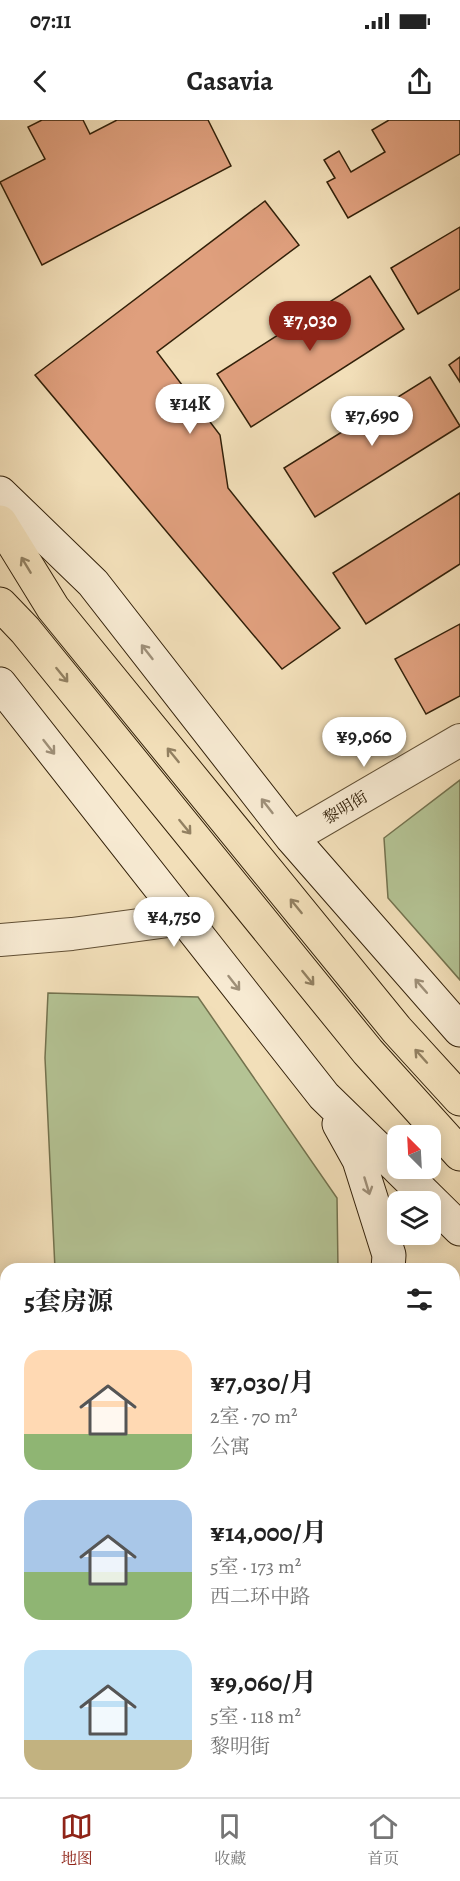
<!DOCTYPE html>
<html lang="zh">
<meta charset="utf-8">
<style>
body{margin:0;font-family:Alegreya,"Noto Serif SC",serif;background:#f6f6f6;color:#222;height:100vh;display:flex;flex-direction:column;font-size:22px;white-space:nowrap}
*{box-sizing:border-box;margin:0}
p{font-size:20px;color:#767676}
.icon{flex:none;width:33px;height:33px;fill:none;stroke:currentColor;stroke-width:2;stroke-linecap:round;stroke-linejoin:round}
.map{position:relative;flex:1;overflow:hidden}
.details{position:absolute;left:0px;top:1143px;width:460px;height:534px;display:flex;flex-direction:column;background:#fff;border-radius:18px 18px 0 0;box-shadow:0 3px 15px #0003}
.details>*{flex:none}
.needle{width:39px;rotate:336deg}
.fabs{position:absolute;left:387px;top:1005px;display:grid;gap:12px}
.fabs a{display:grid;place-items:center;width:54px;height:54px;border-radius:12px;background:#fff;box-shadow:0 3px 15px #0003;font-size:30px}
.price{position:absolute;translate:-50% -51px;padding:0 14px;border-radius:21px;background:#fff;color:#222;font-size:20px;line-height:39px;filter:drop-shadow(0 2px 3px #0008)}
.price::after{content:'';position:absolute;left:50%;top:36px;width:18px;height:14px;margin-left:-9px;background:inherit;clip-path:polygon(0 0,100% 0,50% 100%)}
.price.active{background:#8f2418;color:#fff}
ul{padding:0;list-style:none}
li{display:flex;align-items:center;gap:18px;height:150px;padding:0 24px}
li span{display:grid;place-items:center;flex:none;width:168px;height:120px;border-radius:18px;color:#555}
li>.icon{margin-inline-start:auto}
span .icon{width:72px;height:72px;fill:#fffc;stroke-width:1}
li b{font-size:26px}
h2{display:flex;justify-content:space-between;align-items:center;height:72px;padding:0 24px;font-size:26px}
.status{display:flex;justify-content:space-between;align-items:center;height:42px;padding:0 30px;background:#fff;direction:ltr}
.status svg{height:16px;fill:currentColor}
header{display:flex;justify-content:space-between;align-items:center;height:78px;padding:0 24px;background:#fff;font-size:27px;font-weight:700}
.tabs{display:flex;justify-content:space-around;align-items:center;height:84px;border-top:2px solid #e0e0e0;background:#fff;font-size:16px;color:#767676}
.tabs a{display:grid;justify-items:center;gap:3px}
.tabs .active{color:#8f2418}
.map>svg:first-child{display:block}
.green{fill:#b4c394;stroke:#73724e;stroke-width:1.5}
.building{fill:#df9f7d;stroke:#322009;stroke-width:1.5}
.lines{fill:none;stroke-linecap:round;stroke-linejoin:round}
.street-casing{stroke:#625035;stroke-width:34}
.secondary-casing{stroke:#322009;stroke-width:35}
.primary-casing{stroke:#322009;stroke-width:35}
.highway-casing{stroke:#322009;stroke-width:35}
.street{stroke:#f7ead2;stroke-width:32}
.secondary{stroke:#f7ead2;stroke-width:33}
.primary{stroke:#f2dfb9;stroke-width:33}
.highway{stroke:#f2dfb9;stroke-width:33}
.oneway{stroke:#928061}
.oneway2{stroke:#9e8f78}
.labels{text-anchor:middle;stroke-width:6;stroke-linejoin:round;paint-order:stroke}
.street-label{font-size:16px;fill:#322009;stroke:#f7ead2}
</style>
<div class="status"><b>07:11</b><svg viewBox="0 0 49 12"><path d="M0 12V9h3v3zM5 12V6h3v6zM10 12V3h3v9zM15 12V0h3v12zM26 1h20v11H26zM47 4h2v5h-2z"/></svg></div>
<header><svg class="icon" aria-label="back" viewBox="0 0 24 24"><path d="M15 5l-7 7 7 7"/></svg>Casavia<svg class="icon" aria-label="share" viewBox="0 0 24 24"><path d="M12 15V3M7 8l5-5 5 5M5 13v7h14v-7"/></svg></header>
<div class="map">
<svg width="460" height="1677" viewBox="0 0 460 1677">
<rect width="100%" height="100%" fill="#f2dfb9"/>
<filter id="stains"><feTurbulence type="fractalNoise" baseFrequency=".00333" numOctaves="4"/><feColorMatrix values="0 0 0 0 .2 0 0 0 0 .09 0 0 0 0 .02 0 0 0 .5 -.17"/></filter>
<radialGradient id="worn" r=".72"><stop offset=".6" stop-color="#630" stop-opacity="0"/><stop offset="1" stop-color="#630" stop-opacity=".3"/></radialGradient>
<path class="green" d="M460,660v200l-72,-82 -4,-60z
M48,873l150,4 139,201 1,71h-283l-10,-211z"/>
<path class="building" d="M42,0h41l7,14 27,-14h91l23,46 -189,99 -42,-83 45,-23 -17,-32z
M389,0h71v34l-112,64 -21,-36 8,-4 -11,-18 15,-9 12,21 34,-20 -13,-22z
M265,81l34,44 -142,107 63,83 8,53 112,140 -58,41 -247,-294z
M460,107v62l-42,25 -27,-46z
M370,156l34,53 -153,98 -34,-53z
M460,237v25l-11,-17z
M430,257l30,49 -145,91 -31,-49z
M460,373v71l-94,60 -33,-51z
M460,504v72l-34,18 -31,-55z"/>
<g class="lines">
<g class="street-casing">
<path id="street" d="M292,718l168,-98
M0,820l72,-6 111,-15"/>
</g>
<g class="secondary-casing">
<path id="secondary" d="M0,373l93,90 199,255 168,192
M0,564l324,412 74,72
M339,1004l20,36 30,95 -1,14
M398,1048l62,61
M454,1433l6,-3
M0,1565l6,9
M113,1671l9,6"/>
</g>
<g class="primary-casing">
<path id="primary" d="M454,1290l6,-7
M454,1373l6,-7
M147,1677l5,-6
M209,1677l4,-6"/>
</g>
<g class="highway-casing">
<path id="highway" d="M0,402l53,86 344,422 63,69
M0,484l25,26 343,422 92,102"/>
</g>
<use href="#street" class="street"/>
<use href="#secondary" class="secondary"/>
<use href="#primary" class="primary"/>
<use href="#highway" class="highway"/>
</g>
<defs><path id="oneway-shaft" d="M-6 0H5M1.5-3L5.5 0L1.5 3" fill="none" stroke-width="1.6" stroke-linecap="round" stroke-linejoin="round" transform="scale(1.5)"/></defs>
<g class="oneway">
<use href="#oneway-shaft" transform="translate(26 445) rotate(-121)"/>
<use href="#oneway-shaft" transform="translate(62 555) rotate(51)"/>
<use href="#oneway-shaft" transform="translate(173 635) rotate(-129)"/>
<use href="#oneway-shaft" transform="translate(185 707) rotate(51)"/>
<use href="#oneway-shaft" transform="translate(296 786) rotate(-129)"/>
<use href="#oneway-shaft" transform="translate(308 858) rotate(51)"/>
<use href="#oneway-shaft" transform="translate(421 936) rotate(-132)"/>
</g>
<g class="oneway2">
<use href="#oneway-shaft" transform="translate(147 532) rotate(-128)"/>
<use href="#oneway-shaft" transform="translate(49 627) rotate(52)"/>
<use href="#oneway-shaft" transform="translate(267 686) rotate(-128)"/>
<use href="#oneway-shaft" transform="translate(234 863) rotate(52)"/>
<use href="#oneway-shaft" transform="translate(421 866) rotate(-131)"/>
<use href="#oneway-shaft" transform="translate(367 1066) rotate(73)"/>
</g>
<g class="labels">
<g class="street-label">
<text transform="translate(345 687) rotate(-31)" y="6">黎明街</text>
</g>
</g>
<rect width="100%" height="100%" filter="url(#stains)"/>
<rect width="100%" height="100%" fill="url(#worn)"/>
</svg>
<div class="fabs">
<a><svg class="needle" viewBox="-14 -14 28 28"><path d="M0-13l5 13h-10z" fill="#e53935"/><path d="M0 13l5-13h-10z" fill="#767676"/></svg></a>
<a><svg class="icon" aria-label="layers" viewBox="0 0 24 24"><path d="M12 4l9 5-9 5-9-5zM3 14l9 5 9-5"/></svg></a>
</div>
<b class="price active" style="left:310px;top:232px">¥7,030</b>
<b class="price" style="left:190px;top:315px">¥14K</b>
<b class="price" style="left:372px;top:327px">¥7,690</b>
<b class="price" style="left:364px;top:648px">¥9,060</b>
<b class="price" style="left:174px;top:828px">¥4,750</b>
<section class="details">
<h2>5套房源<svg class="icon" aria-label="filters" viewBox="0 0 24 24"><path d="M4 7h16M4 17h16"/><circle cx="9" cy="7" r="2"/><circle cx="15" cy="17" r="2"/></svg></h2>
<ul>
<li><span style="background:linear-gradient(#ffd9b3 70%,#8fb573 0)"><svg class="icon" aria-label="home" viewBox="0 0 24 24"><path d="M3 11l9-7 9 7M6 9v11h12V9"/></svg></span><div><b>¥7,030/月</b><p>2室 · 70 m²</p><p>公寓</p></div></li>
<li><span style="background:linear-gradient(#a9c7e8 60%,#8fb573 0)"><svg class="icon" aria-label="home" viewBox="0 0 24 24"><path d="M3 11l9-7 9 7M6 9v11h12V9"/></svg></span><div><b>¥14,000/月</b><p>5室 · 173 m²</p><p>西二环中路</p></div></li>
<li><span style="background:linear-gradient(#bfe0f5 75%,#c2b280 0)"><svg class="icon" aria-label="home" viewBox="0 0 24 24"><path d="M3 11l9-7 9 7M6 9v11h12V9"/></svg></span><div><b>¥9,060/月</b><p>5室 · 118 m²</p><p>黎明街</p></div></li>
</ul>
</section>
</div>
<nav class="tabs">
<a class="active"><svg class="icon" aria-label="map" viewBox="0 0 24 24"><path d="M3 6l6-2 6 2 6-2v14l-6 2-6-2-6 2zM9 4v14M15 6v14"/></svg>地图</a>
<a><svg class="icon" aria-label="saved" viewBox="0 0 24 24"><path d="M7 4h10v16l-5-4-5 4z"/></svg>收藏</a>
<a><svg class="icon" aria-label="home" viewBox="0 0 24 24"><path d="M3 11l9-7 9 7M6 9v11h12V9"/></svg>首页</a>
</nav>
